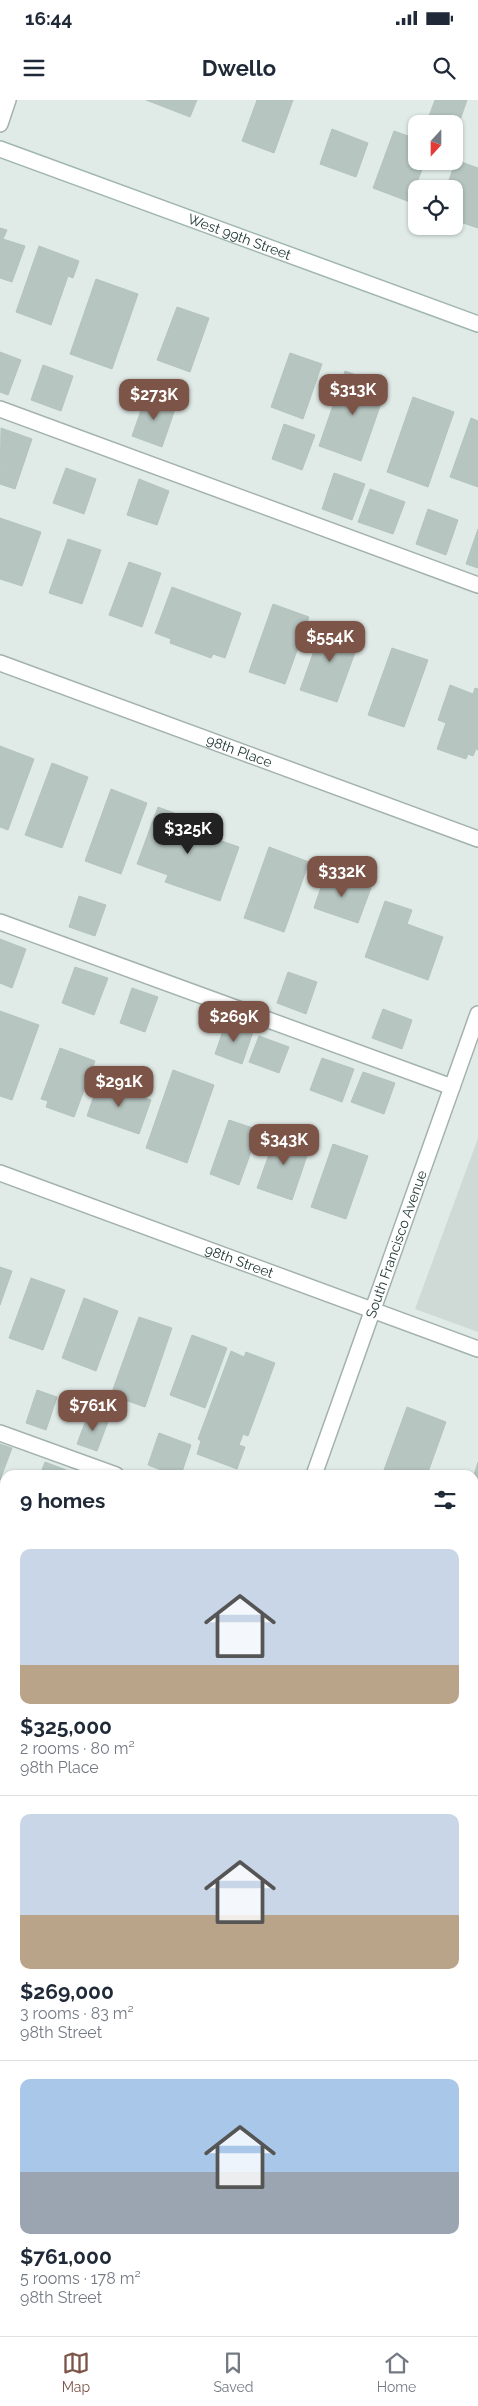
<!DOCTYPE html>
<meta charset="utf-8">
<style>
body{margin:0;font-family:Raleway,sans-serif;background:#f6f6f7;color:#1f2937;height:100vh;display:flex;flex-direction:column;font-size:19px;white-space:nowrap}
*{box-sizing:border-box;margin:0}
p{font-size:16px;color:#747a83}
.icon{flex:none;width:28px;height:28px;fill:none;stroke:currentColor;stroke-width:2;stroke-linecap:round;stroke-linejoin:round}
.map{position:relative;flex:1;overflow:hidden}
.sheet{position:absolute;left:0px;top:1370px;width:479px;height:866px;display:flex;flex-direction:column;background:#fff;border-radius:15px 15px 0 0;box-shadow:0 1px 4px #0004}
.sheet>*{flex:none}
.needle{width:32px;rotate:201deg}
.controls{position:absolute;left:408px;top:15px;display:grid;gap:10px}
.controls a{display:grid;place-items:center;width:55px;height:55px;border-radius:10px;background:#fff;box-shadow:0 1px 4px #0004;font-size:25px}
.price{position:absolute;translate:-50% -42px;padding:0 11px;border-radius:10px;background:#7c5548;color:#fff;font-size:16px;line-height:32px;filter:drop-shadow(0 1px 2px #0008)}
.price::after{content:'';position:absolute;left:50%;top:30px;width:15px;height:11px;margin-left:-8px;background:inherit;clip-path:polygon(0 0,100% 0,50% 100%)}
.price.on{background:#222;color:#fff}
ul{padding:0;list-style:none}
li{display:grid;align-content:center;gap:10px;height:265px;padding:0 20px}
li+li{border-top:1px solid #e0e1e3}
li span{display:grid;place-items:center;height:155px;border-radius:10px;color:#555}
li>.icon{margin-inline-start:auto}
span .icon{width:90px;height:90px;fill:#fffc;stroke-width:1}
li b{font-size:21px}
h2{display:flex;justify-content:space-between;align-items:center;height:60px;padding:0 20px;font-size:21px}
.status{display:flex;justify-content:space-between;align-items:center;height:35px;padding:0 25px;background:#fff;direction:ltr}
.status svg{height:14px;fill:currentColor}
header{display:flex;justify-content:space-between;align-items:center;height:65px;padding:0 20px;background:#fff;font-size:22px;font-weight:700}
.tab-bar{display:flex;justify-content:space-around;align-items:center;height:70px;border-top:1px solid #e0e1e3;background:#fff;font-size:14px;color:#747a83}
.tab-bar a{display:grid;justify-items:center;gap:2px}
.tab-bar .on{color:#7c5548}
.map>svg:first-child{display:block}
.built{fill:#cfdad6}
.building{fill:#b6c5c0;stroke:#b3c4be}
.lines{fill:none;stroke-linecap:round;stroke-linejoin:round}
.lane-casing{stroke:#a3b2ae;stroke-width:18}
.street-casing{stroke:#a3b2ae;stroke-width:18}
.secondary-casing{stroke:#a0b6af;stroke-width:18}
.lane{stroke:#fff;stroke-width:15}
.street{stroke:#fff;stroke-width:15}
.secondary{stroke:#fff;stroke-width:15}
.labels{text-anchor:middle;stroke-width:5;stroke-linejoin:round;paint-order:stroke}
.street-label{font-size:14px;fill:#223a36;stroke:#f1f7f5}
</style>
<div class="status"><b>16:44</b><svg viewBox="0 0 49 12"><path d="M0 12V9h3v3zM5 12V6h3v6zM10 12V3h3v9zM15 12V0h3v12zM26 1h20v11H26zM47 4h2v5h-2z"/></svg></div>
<header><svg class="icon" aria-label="menu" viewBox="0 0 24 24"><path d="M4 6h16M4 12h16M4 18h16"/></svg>Dwello<svg class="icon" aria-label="search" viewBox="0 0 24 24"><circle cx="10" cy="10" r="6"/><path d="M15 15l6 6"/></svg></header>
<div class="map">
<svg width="478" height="2236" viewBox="0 0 478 2236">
<rect width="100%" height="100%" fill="#e0ebe7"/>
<path class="built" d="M478,1038v194l-63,-23z"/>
<path class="building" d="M146,0h51l-7,17z
M257,0h36l-19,53 -32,-12z
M435,0h32l-9,26 -29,-10z
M332,29l36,14 -12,34 -36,-13z
M394,31l20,7 -6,14 8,3v6h9l-15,41 -37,-14z
M456,60l22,8v60l-24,-8v-31h-8z
M0,128l7,2 -4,9 22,7 -13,36 -12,-4z
M39,146l40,15 -6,17 -5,-2 -17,49 -35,-13z
M96,179l42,15 -26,75 -42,-15z
M177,207l32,11 -19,54 -33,-12z
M0,252l21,8 -13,35 -8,-3z
M290,253l32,11 -19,55 -32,-12z
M43,265l30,11 -12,35 -30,-11z
M345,271l42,15 -26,75 -42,-15z
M146,296l30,10 -14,41 -30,-11z
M413,297l41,15 -26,75 -41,-15z
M471,318l7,3v66l-28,-10z
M284,324l31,11 -13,35 -30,-11z
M1,328l31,11 -17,50 -15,-5z
M66,368l30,11 -12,35 -31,-11z
M334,373l31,11 -13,36 -30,-11z
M139,379l30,12 -12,34 -30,-10z
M370,389l35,13 -12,32 -35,-12z
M428,409l30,11 -12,35 -30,-11z
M0,418l41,14 -19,54 -22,-7z
M478,429v39l-12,-4z
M68,439l33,11 -19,54 -33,-11z
M129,462l32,11 -19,54 -33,-12z
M172,487l69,26 -16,45 -12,-4 -2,4 -41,-15 1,-4 -16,-6z
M273,504l36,13 -24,67 -36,-12z
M324,523l37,13 -24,66 -37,-12z
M392,548l36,12 -24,67 -36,-12z
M450,585l23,9 2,-6 3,1v61l-2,-1 -3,7 -5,-2 -2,5 -29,-10 9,-26 -8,-3z
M0,646l34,13 -26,71 -8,-3z
M52,663l36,14 -26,71 -37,-13z
M111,689l36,14 -26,71 -36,-13z
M158,707l35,13 -3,10 49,17 -19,54 -55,-19 3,-7 -31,-11z
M269,747l40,15 -25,70 -40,-14z
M326,772l45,16 -13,35 -44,-15z
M79,796l27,9 -11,31 -26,-9z
M385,801l27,9 -5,14 36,13 -15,43 -63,-23z
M0,839l26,10 -14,39 -12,-5z
M75,867l33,11 -14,37 -32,-12z
M288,872l29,10 -11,32 -29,-11z
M132,888l26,9 -13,35 -25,-9z
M383,909l29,11 -10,29 -30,-11z
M0,911l39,14 -27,75 -12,-4z
M226,922l27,10 -11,32 -27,-10z
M259,936l30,11 -10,26 -30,-11z
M60,948l35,13 -21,56 -28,-10 2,-6 -7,-2z
M322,958l32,11 -12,33 -32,-12z
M173,970l41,15 -27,78 -41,-15z
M363,972l32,11 -11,31 -33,-12z
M99,981l52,19 -12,34 -52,-18z
M229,1020l30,10 -20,55 -29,-11z
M277,1032l34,12 -19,56 -35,-12z
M333,1044l35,12 -22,63 -35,-12z
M0,1167l12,4 -12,34z
M31,1178l34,12 -22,60 -34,-12z
M84,1198l34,13 -22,60 -34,-13z
M139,1217l33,11 -27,79 -34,-12z
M192,1235l35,13 -22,60 -35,-13z
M231,1251l13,6 2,-5 29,11 -27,73 -5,-2 -4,11 6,2 -8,22 -40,-15 4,-13 -3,-2z
M37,1290l20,7 -11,33 -20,-7z
M407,1307l39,15 -19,53h-39l2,-3 -6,-2z
M89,1312l20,7 -12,32 -20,-7z
M159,1333l32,12 -10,30h-7l-26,-10z
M0,1344l12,4 -12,32z
M45,1362l32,12 -1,1h-36z
M478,1362v51l-4,-2v-36z
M5,1440v51l-4,11 -1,-59 3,1z
M474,1520l4,1 -1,35 -3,-1z
M478,1632v30l-4,-1v-17z
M0,1671l5,2v28l-5,14z
M5,1779v33l-5,-2v-19z
M474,1846l4,1 -1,63 -3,-1z
M3,1939l2,1v48l-4,-2 2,-6 -3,-1v-31z
M478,1954v26l-4,-2v-12z
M478,2123v34l-4,-2v-20z
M111,2231h30l-2,5h-25l1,-3z"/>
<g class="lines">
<g class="lane-casing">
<path id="lane" d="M0,24l8,-24
M0,309l478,176
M0,822l452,165
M0,1333l116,42
M474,1506l4,1
M0,1824l5,2
M474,1997l4,1
M258,2236l2,-5"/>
</g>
<g class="street-casing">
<g id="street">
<path id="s1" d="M0,563l478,176"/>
<path id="s2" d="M0,1073l478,176"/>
<path id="s3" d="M314,1375l164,-461"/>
<path d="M0,1581l5,2"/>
<path d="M474,1757l4,1"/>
<path d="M0,2066l5,2"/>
<path d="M444,2231l13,5"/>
<path d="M7,2236l2,-5"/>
</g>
</g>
<g class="secondary-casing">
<g id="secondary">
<path id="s4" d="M0,49l478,175"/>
</g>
</g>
<use href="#lane" class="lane"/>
<use href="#street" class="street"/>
<use href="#secondary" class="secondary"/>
</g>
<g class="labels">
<g class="street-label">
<text dy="5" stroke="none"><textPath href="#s4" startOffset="255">West 99th Street</textPath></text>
<text dy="5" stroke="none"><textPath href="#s1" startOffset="255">98th Place</textPath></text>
<text dy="5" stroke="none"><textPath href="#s3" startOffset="245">South Francisco Avenue</textPath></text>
<text dy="5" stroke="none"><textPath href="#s2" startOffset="255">98th Street</textPath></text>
</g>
</g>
</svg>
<div class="controls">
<a><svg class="needle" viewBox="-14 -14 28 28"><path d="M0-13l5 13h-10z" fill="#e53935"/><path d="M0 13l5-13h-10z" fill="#747a83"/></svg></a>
<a><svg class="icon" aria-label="locate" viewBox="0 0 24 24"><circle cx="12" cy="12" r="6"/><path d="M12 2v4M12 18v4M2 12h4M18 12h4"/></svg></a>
</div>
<b class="price" style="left:353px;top:316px">$313K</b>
<b class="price" style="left:154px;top:321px">$273K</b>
<b class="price" style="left:330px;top:563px">$554K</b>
<b class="price on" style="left:188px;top:755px">$325K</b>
<b class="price" style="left:342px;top:798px">$332K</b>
<b class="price" style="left:234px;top:943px">$269K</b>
<b class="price" style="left:119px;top:1008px">$291K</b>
<b class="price" style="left:284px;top:1066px">$343K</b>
<b class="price" style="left:93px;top:1332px">$761K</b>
<section class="sheet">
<h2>9 homes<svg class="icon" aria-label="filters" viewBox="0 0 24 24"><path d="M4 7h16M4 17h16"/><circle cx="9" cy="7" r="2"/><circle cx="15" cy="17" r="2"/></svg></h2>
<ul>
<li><span style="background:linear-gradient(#c9d6e8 75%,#b9a48a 0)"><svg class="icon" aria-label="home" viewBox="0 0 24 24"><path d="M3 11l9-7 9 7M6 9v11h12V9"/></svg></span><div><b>$325,000</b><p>2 rooms · 80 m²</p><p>98th Place</p></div></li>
<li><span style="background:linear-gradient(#c9d6e8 65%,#b9a48a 0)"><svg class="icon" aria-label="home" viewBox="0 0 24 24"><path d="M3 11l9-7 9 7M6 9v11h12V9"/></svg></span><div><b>$269,000</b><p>3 rooms · 83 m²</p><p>98th Street</p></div></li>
<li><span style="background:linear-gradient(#a9c7e8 60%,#9aa5b1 0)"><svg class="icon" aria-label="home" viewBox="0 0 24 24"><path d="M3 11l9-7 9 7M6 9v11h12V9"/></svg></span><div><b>$761,000</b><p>5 rooms · 178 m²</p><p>98th Street</p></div></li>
</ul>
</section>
</div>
<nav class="tab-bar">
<a class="on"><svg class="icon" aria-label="map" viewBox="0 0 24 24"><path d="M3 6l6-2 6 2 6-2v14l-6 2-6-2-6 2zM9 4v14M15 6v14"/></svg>Map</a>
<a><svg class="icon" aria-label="saved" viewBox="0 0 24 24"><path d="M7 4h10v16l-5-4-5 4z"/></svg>Saved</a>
<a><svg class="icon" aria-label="home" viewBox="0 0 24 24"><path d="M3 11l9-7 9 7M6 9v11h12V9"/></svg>Home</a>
</nav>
